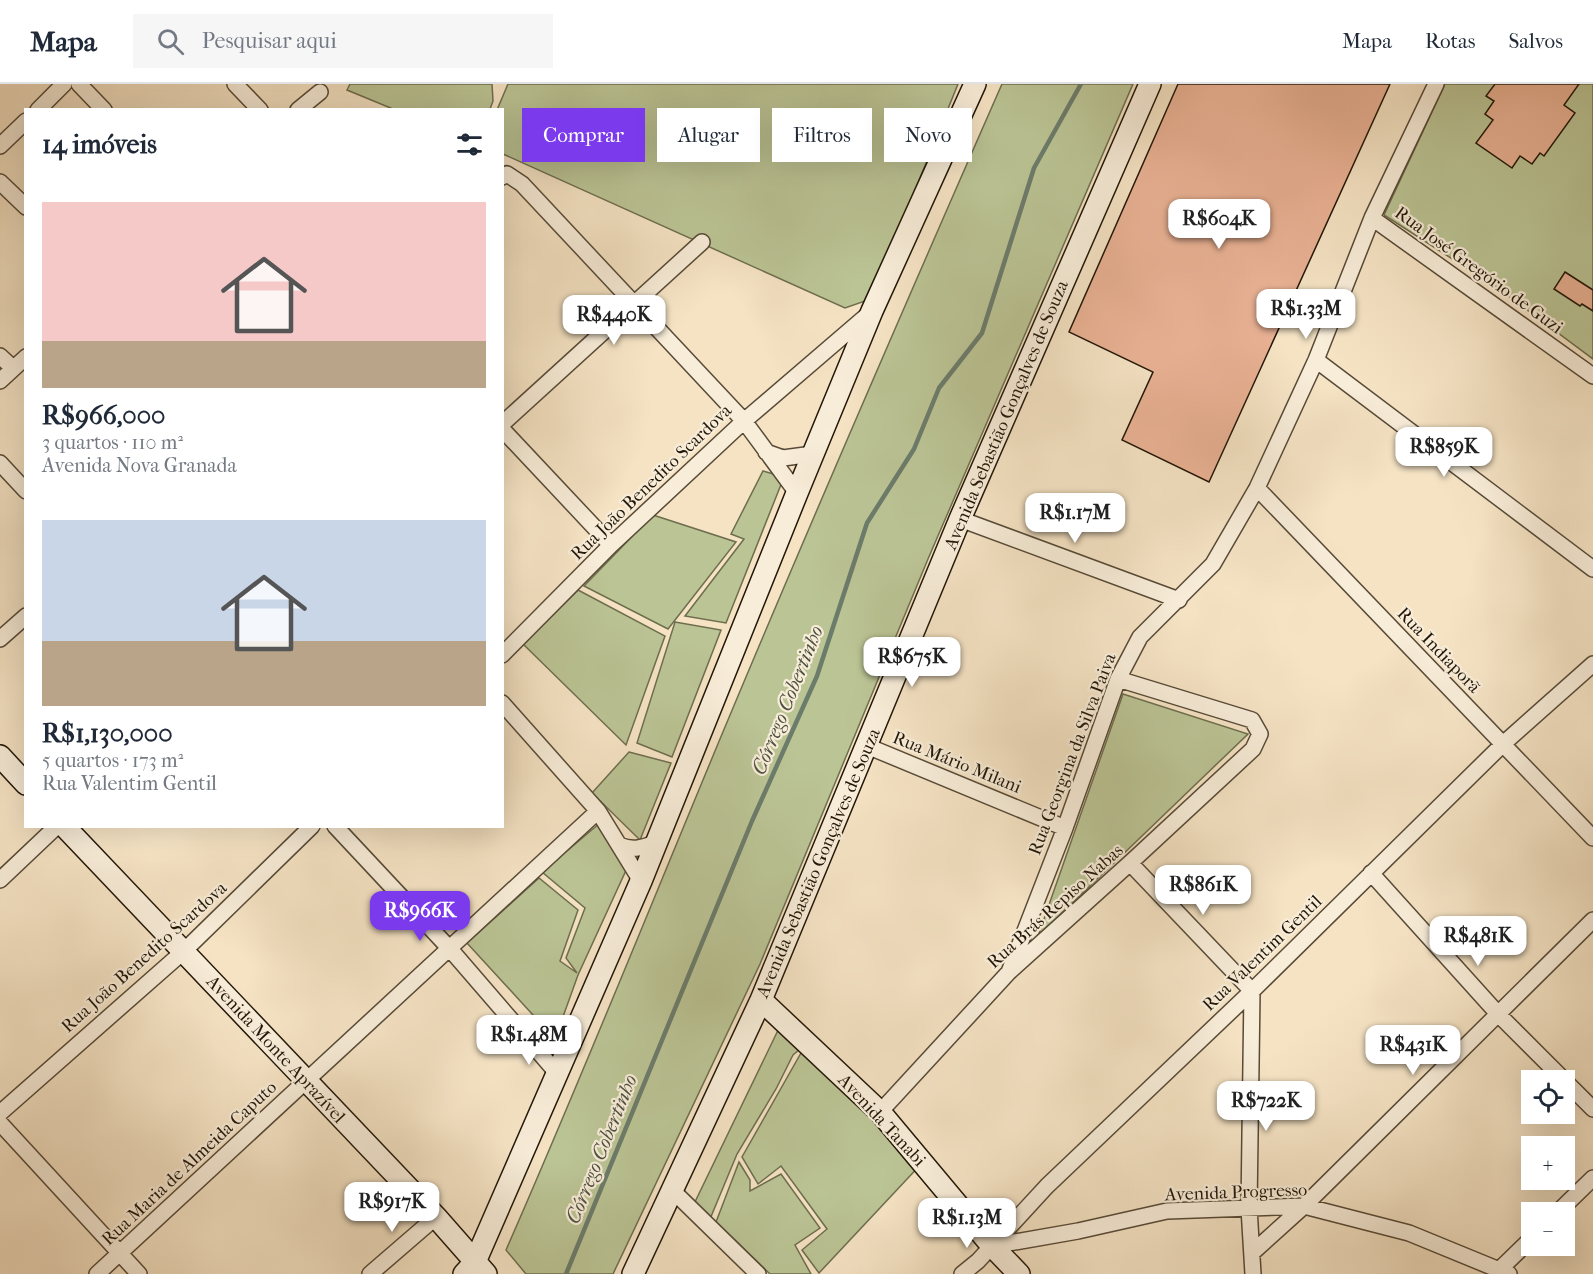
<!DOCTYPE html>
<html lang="pt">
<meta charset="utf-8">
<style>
body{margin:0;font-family:"IM FELL French Canon",serif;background:#f6f6f7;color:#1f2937;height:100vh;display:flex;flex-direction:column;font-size:22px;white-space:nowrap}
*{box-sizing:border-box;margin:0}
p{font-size:20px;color:#747a83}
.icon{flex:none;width:33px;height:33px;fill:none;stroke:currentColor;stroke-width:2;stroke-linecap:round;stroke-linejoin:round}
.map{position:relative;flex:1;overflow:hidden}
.panel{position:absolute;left:24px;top:24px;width:480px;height:720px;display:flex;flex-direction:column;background:#fff;border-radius:0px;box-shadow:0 6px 24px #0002}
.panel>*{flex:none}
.guide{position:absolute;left:522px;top:24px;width:570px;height:54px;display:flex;gap:12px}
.buttons{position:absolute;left:1521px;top:986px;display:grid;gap:12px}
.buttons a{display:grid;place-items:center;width:54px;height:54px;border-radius:0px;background:#fff;box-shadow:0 6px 24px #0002;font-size:30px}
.price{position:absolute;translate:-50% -51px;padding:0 14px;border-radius:12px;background:#fff;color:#222;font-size:20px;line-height:39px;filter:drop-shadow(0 2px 3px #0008)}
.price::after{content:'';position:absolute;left:50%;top:36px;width:18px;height:14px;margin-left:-9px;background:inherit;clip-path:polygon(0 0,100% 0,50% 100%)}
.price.selected{background:#7c3aed;color:#fff}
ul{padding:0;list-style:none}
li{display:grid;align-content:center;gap:12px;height:318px;padding:0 18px}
li span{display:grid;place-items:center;height:186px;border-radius:0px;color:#555}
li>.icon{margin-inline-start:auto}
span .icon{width:108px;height:108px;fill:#fffc;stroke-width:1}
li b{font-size:26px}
h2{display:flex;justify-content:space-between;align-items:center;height:72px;padding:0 18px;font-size:26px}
.pill{padding:0 21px;border-radius:0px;background:#fff;box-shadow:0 6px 24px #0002;font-size:21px;line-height:54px}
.pill.selected{background:#7c3aed;color:#fff}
header{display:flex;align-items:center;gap:36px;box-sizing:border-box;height:84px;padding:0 30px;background:#fff;border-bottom:2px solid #e0e1e3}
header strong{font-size:28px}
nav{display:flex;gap:33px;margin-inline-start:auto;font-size:21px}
.search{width:420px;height:54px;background:#f6f6f7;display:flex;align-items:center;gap:15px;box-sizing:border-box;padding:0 21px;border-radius:0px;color:#747a83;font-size:22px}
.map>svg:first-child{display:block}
.green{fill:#bbc495;stroke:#6e6e4e;stroke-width:1.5}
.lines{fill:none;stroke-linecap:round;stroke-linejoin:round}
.stream{stroke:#6c7c6b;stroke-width:4.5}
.building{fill:#e9b194;stroke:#221708;stroke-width:1.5}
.street-casing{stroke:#574a37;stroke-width:18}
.secondary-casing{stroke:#221708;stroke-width:24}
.street{stroke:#f8edd9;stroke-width:15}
.secondary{stroke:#f8edd9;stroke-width:21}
.labels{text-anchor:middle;stroke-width:4.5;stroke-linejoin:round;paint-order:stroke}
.street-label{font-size:18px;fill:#221708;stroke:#f8edd9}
.water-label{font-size:20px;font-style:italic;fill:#4d5242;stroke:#f8edd9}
</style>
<header>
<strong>Mapa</strong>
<div class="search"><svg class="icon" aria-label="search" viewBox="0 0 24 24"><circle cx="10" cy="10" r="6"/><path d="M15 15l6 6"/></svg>Pesquisar aqui</div>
<nav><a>Mapa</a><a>Rotas</a><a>Salvos</a></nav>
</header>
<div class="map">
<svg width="1593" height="1190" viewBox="0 0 1593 1190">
<rect width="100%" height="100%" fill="#f5e3c4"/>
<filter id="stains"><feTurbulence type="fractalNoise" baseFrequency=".00333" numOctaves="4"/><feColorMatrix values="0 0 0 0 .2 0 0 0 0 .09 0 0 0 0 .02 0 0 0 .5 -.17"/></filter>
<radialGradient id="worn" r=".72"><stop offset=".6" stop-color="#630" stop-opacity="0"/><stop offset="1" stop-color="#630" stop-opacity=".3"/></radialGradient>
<path class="green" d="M350,0h142l1,17 -3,8h-97l-46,-19z
M508,0h450l-87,215 -26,9 -342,-154 -1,-44h-5z
M1002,0h131l-205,475 -168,405 -147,310h-87l-20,-24c76,-173 146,-348 219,-523 90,-215 183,-429 277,-643z
M1445,0h148v275l-94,-70 -115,-74z
M763,387l21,6 -58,146 -41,-7 59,-77 -13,-5z
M653,431l83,27 -68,87 -84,-43z
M578,506l87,46 -39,109 -103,-101z
M675,538l46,8 -49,127 -35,-14z
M1123,610l125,40 -210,202z
M629,668l42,11 -31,77 -48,-47z
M600,739l28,43 -50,109 -23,64 -88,-96 72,-65 39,32 -18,51 17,12 -11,-15 19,-50 -43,-36z
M782,938l23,23 -12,10 -17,34 -39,65 -27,65 -17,-13z
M801,969l8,1 114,108 -104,111 -17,-23 25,-21 -46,-63 -23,18 -16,-27z
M739,1078l11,18v11l31,-17 39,54 -25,17 16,29h-41l-54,-52z"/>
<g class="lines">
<path class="stream" d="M566,1190l186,-453 65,-145 50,-153 47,-74 25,-61 43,-55 52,-165 47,-84"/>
</g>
<path class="building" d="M1178,0h212l-181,398 -87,-42 31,-68 -84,-40z
M1495,0h84l-15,21 11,8 -31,43 -4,-3 -8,11 -12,-8 -8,12 -36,-25 17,-23 -8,-6 9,-13 -8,-5z
M1565,188l28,18v21l-11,-7 -2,2 -26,-17z"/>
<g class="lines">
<g class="street-casing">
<path id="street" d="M79,0l25,26
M235,0l25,26
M38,26l26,-26
M298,26l22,-18
M0,62l26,-25
M502,93l5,-3 15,10 222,237 53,72
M0,98l26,25
M1372,134l221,158
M0,272l13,12
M1316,276l277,209
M0,297l26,-24
M502,340l200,-182
M502,345l109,116
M766,368l17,6 30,-4
M0,379l26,28
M1257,404l336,350
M960,435l219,81
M0,555l26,-23
M502,571l109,-110 133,-124 127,-109
M502,619l96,108 43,70
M867,662l198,82
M335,742l115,123 107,124
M619,761c14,6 24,3 38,-3
M1130,779l122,128 -3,217 4,66
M1371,789l128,142 65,65
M0,796l57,-54
M1009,888l56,-144 53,-149 22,-42 73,-73 44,-76 59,-128 56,-142 64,-134
M529,955c15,8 27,6 43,2
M1564,996l29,29
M880,1028l129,-140 121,-109 123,-114 7,-15 -8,-14 -134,-41
M0,1029l184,-162 128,-125
M0,1039l139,151
M673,1107l85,83
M1558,1128l35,-34
M992,1162l86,-15 89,-20 137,-5 105,27 100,41
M1252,1169l52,-47 289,-286
M97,1190l501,-463
M370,1190l66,-57
M962,1190l16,-13 69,-75 205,-195 251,-247 90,-80
M1495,1190l37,-36"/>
</g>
<g class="secondary-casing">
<path id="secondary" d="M0,672l26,28
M64,742l372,391 50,57
M761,916l119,112 112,134 27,28
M464,1190l11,-12 166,-381 156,-388 75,-182 103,-227
M633,1190l128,-274 199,-481 190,-435"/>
</g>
<use href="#street" class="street"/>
<use href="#secondary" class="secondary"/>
</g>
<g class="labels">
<g class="street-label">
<text transform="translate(1479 186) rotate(36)" y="6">Rua José Gregório de Guzi</text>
<text transform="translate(1006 331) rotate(-67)" y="6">Avenida Sebastião Gonçalves de Souza</text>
<text transform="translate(651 398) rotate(-44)" y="6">Rua João Benedito Scardova</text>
<text transform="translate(1439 566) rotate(46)" y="6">Rua Indiaporã</text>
<text transform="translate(1072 670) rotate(-69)" y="6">Rua Georgina da Silva Paiva</text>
<text transform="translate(957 678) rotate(22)" y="6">Rua Mário Milani</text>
<text transform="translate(818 779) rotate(-67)" y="6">Avenida Sebastião Gonçalves de Souza</text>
<text transform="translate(1055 822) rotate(-42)" y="6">Rua Brás Repiso Nabas</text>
<text transform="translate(1262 869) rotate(-44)" y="6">Rua Valentim Gentil</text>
<text transform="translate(144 873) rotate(-42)" y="6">Rua João Benedito Scardova</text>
<text transform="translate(276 965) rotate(47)" y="6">Avenida Monte Aprazível</text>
<text transform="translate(882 1036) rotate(47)" y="6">Avenida Tanabi</text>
<text transform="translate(189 1079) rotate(-43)" y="6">Rua Maria de Almeida Caputo</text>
<text transform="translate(1236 1108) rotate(-2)" y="6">Avenida Progresso</text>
</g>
<g class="water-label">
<text transform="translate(787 616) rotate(-68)" y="7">Córrego Cobertinho</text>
<text transform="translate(601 1065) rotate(-68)" y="7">Córrego Cobertinho</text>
</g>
</g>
<rect width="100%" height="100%" filter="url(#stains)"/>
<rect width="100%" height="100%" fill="url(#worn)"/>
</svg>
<div class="buttons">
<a><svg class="icon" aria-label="locate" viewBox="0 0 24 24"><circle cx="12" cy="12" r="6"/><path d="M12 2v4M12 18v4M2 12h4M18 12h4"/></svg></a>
<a>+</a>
<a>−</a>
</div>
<b class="price" style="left:1219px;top:166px">R$604K</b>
<b class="price" style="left:1306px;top:256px">R$1.33M</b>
<b class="price" style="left:614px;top:262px">R$440K</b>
<b class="price" style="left:1444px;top:394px">R$859K</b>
<b class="price" style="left:1075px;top:460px">R$1.17M</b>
<b class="price" style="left:912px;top:604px">R$675K</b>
<b class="price" style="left:1203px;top:832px">R$861K</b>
<b class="price selected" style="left:420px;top:858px">R$966K</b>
<b class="price" style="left:1478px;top:883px">R$481K</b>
<b class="price" style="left:529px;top:982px">R$1.48M</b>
<b class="price" style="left:1413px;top:992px">R$431K</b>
<b class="price" style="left:1266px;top:1048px">R$722K</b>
<b class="price" style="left:392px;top:1149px">R$917K</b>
<b class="price" style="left:967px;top:1165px">R$1.13M</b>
<div class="guide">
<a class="pill selected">Comprar</a>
<a class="pill">Alugar</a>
<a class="pill">Filtros</a>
<a class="pill">Novo</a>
</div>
<section class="panel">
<h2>14 imóveis<svg class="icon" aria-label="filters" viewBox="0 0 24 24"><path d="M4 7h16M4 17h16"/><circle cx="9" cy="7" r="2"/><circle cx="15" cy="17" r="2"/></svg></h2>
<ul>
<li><span style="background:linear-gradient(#f6c9c9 75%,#b9a48a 0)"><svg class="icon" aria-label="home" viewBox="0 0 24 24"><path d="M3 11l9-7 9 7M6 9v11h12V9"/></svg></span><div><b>R$966,000</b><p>3 quartos · 110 m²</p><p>Avenida Nova Granada</p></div></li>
<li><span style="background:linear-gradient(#c9d6e8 65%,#b9a48a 0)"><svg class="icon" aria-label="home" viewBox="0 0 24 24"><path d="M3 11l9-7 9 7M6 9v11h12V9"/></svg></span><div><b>R$1,130,000</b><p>5 quartos · 173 m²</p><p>Rua Valentim Gentil</p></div></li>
</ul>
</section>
</div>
